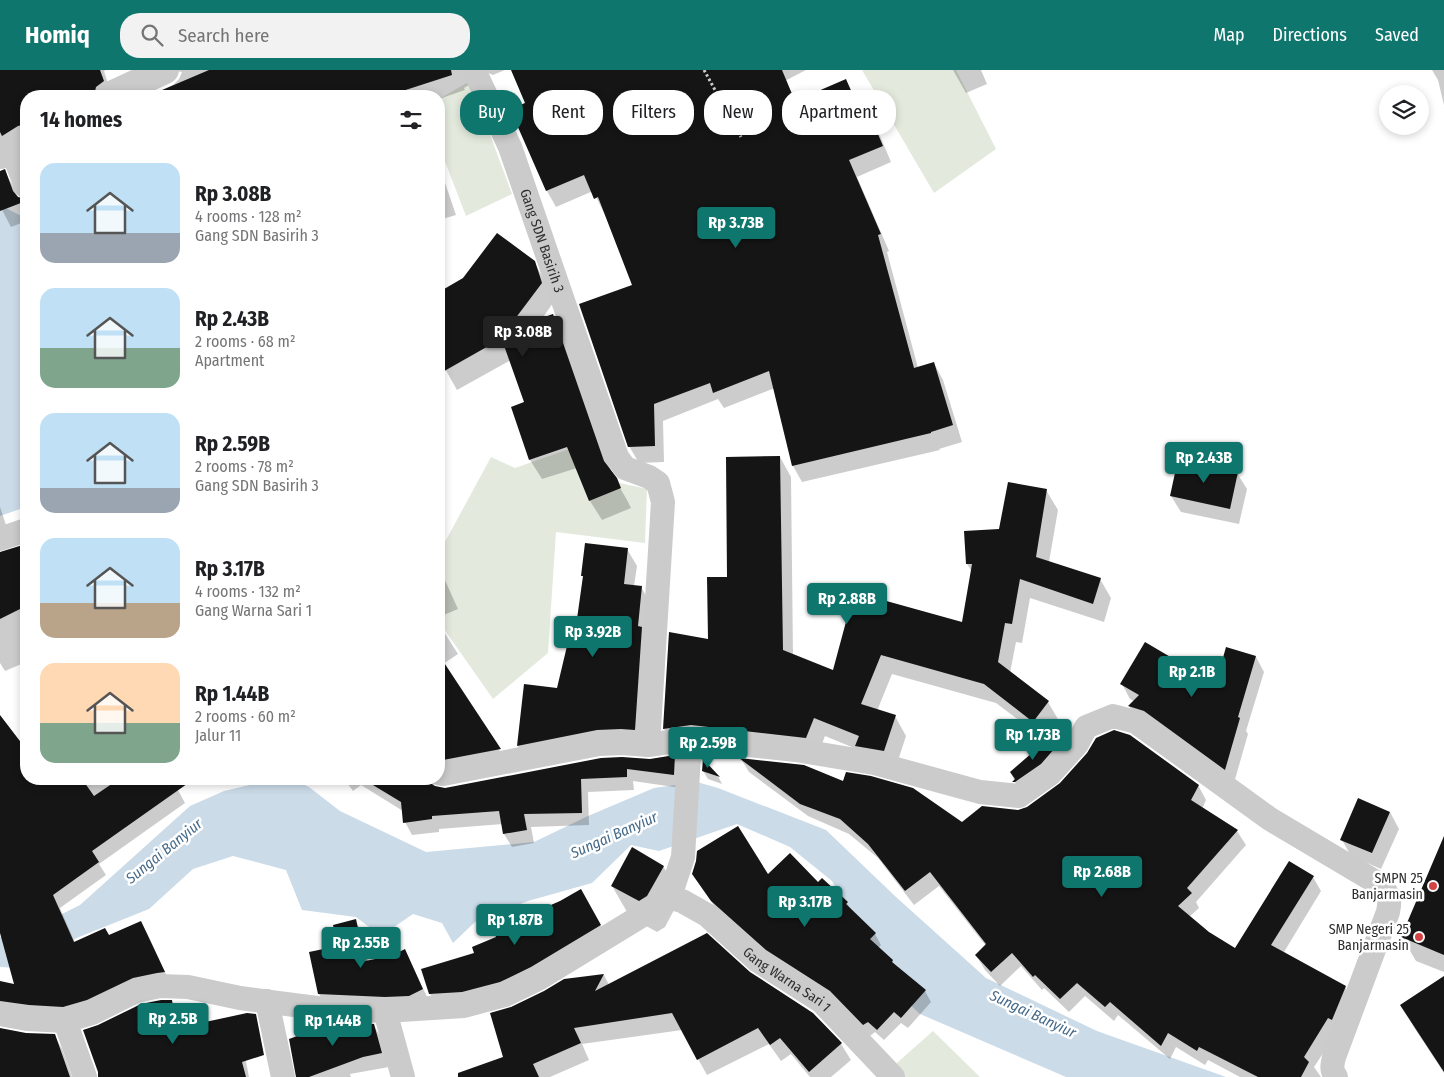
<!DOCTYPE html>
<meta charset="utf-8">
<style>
body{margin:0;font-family:"Fira Sans Condensed",sans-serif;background:#f2f2f2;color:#202124;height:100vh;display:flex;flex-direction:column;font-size:19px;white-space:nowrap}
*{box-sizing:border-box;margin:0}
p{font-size:16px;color:#757577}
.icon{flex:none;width:28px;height:28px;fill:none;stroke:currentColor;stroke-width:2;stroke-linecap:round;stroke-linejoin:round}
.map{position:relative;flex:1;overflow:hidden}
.drawer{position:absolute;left:20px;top:20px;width:425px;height:695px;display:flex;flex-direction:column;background:#fff;border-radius:20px;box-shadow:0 2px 8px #0003}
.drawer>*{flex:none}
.top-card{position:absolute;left:460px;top:20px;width:475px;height:45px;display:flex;gap:10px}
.buttons{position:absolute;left:1379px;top:15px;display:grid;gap:10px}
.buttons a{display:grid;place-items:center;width:50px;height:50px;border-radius:50%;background:#fff;box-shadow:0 2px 8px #0003;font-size:25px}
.price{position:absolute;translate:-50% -42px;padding:0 11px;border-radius:5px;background:#0f766e;color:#fff;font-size:16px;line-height:32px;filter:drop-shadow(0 1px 2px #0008)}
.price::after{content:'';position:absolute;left:50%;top:30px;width:15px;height:11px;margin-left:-8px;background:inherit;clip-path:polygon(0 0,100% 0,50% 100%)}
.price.active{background:#222;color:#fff}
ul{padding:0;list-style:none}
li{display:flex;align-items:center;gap:15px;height:125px;padding:0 20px}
li span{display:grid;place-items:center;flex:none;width:140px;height:100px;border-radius:15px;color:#555}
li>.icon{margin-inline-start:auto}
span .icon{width:60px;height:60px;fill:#fffc;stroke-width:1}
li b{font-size:21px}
h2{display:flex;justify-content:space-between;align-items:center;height:60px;padding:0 20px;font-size:21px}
.pill{padding:0 18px;border-radius:20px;background:#fff;box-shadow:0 2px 8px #0003;font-size:18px;line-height:45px}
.pill.active{background:#0f766e;color:#fff}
header{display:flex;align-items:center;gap:30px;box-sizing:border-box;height:70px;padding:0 25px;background:#0f766e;color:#fff}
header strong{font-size:24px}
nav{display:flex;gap:28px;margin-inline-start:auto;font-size:18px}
.search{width:350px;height:45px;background:#f2f2f2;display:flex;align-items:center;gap:12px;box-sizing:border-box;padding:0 18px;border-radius:20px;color:#757577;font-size:19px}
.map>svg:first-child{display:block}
.green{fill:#e3eadd}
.water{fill:#cbdbe8}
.shadow{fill:#0003}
.building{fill:#151515}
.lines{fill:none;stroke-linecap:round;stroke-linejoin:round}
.path{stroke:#cbcbcb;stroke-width:3;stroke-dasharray:2.5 2.5;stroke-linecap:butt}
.minor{stroke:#cbcbcb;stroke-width:24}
.tertiary{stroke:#cbcbcb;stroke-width:28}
.poi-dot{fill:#d34244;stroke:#fff;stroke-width:2}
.labels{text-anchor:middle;stroke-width:5;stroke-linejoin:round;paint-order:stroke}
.street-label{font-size:14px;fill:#2e2e2e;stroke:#fff}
.poi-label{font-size:14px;fill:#2e2e2e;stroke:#fff;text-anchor:end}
.water-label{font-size:15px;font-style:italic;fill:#446988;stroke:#fff}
</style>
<header>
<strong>Homiq</strong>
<div class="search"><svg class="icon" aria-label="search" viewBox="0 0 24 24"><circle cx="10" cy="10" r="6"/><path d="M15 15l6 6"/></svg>Search here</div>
<nav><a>Map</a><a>Directions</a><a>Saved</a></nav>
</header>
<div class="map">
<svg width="1444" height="1007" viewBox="0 0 1444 1007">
<rect width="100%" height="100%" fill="#fff"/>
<path class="green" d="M862,0h94l40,79 -62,44z
M470,11l42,113 -46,22 -27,-70v-47z
M595,370l16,41 36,8 -2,54 -89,-11 -8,121 -55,46 -54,-77v-69l52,-96 24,11z
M933,961l47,46h-99z"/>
<path class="water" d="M0,135l25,13 1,2v287l-26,9z
M276,709h16l17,8 31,24 86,41 108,-10 54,-26 66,-28 43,-6 21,6 108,42 70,67 90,81 111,53 129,46h-160l-146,-63 -17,-16 -35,-51 -36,-66 -42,-34 -53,-23 -78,27 -28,-6 -39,38 -64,18 -53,21 -22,21 -11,-20 -29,-9 -32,22 -25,-19 -54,-7 -16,-40 -53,-14 -40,13 -44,40 -70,28 -62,31 -17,-1v-30l20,-2 60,-30 110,-99 34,-15z"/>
<path class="shadow" d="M0,0h106l-2,1 8,25h-86v48l-26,15z
M155,0h350l-12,5 -7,-3 -17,13 -5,3 1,2 -26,9v-3h-288l22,-11 6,-6 3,-7 -6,-1z
M512,0h294l-102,53 7,15 135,-57 9,16 9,19 5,-2 9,17 13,31 -34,15 32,74 -2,1 31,116 16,-5 9,17 19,62 -23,7 1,1 -138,32 -9,-16 -18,-78 -51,20 -6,-9 -55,22 1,41 -25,1 -10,-17 5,-160 -29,-71 -12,-24 -37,16 -9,-16 -35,-82 15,-5z
M953,0h28l6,14 -21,9z
M1432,0h12v35l-6,-25z
M439,86l3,11 -2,1 16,47 -17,5z
M4,101l10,16 4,11 8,3v20l-15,6 -11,-21v-34z
M534,192l12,21 7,20 -12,17 11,-5 12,20 48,139 15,26 4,8 -29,12 -12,-19 -13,-33 -35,11 -12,-19 -18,-52 14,-5 -15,-43 -54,30 -18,-32v-65l25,-14z
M780,387l11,20 2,179 41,15 129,-47 9,-52 -5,-8 33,-34 46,-40 12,20 -9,52 51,17 11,19 -7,24 -74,-24 -8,45 -6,-1 -6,31 38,29 11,19 -14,19 -49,-37 -104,-29 -15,37 18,5 11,20 -11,34 -36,-20 -34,-14 -8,21 -142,-9 -11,-19 46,-89 19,-62z
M1237,403l10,16 -8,35 -58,-12 -10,-16z
M0,437l11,33 -11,5z
M26,476v80l-6,3 6,15v18l-21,9 -5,-8v-110h5z
M627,479l10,17 -3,20 7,1 10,17 -7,142 -117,16 -9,-16 40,-57 20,-62 6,-49 -2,-3z
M439,497l19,42 -19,8z
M439,554l19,30 -15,10 64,98 -56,10 -12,-17z
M1256,587l8,15 -18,59 2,3 -14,49 -96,-63 -9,-14 5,-5 -4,-2 -8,-15 62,-17 33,14z
M12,662l14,19v28h143l9,11 7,13 -86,61 7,11 -46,33 15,35 34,-6 32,-15 7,13 23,50 -76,28 -95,3v-34l16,4 -16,-58v-187z
M1054,678l5,8 -41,33 -7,-16z
M675,686l7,13 -1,19 -48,-7 1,9 -46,2 1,33 -58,2 3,16 -22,4 -8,-13 -1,-10 -64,5v3l-27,3 -7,-13 -2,-11 -42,-26 -8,6 -9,-12h92l-3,7 13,3z
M741,689l103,24 118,41 56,-13 180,-26 8,15 -4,9 35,22 9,14 -50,57 3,6 -10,9 20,16 27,16 77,-72 8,14 -37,61 61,35 8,15 -16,30 -23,35 7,10h-81l-32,-17 -3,5 -29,-18 -6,12 -52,-44 -4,6 -29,-25 -16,16 -25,-24 -2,2 -21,-24 -21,20 -15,-16 -9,-15 10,-9 -47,-60 -25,19 -36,-47 -29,-24 -41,-18 -59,-44z
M704,692l15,16 3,6 -14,-5 -5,-8z
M1390,742l9,17 -18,40 -30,-13 -9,-16z
M1444,769v133l-28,-11 -14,-24z
M663,796l18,31 -16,30 -8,5 -27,-15 -18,-31z
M693,804l75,2 50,8 29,19 5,9 23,22 6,11 -3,3 14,13 3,5 30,25 6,11 -23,26 -7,-5 -17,17 -9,-8 -5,4 -96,-75 -55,-48z
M581,821l27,48 -69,42 -101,27 -8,-14 -7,-24 53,-16 52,-37z
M355,851l7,11 6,29 24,-4 13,-6 24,50 -103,5 -7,-12 20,-47z
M750,903l62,41 29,30 10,16 -20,17h-21l-19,-23 -10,7 -12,-17 -62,31 -25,-45 -100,14 7,16 -39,17h-83l37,-19 7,-49 53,-28 40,-6 5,10z
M1444,908v95l-29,-44 -14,-24z
M172,931l7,14 1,11 15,-3 2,2 43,6 9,46h-150z
M374,956l8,13 7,28 -39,7 1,3h-54z
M0,959l26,5 28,1 8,14 10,28h-72z"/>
<path class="building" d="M0,0h100l4,11 -8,6 -2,9h-68v28l-8,2 -16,10 -2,-4z
M209,0h242l1,5 -65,21h-239z
M511,0h271l13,31 51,-22 16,37 7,-3 14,33 -34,14 32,74 -3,1 36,133 20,-6 19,63 -22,7v1l-139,33 -23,-95 -56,22 -3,-10 -56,21 1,42 -27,1 -49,-143 53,-19 -34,-88 -4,2 -10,-24 -38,16 -36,-82 15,-6z
M5,99l8,22 5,6 8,2v2l-26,10v-40z
M497,163l38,28 7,22 -36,48 47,-17 51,147 13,17 4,10 -32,13 -22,-54 -38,13 -18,-53 13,-5 -23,-65 -2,3 -60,34v-82l24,-14z
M780,386l3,194 50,20 21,-78 108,30 10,-58h-6l-2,-33 35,-2 9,-47 39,7 -11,68 65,21 -8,26 -73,-25 -8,45 -7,-1 -7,39 51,39 -16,21 -49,-38 -103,-29 -20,49 35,11 -12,36 -29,-5 4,-10 -45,-18 -8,20 -115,-13 -28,4 6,-97 39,7 -1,-62h20l-1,-120z
M1178,389l60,13 -8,37 -60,-13z
M585,473l43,5 -4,36 18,2 -4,40 4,1 -7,103 -14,-1 -24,1 -80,16 7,-62 33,4 15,-63 4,1 7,-50h-2z
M26,474v62l-26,13v-67z
M1145,572l39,23 1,-2 32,16 9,-32 30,9 -18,61 2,1 -15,52 -81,-59 -16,-5 11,-11 -19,-11z
M439,585l62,94 -58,11h-4z
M0,645l26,34v30h56l12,17 25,-17h75l-102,72 7,11 -46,33 21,47 31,-14 4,7 32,-14 24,51 -8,1 -24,5 -46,22 -24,7 -34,-2 -29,-4v-20l14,3 -14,-51z
M1114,660l16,5 69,50 -8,15 47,30 -51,58 5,5 -14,13 31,26 26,16 54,-87 25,15 -43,69 75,41 -14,34 -4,-2 -24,39 5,5 -8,15h-43l-59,-30 -2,4 -29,-18 -7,13 -51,-44 -5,5 -28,-24 -17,16 -25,-24 -2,2 -21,-24 -21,19 -16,-17 11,-11 -56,-72 -25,19 -37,-47 -28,-25 -40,-15 -61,-46 65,7 39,16 3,-9 25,4 42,12 49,34 20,-16 36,4 9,-3 33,-24 27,-30 9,-15z
M1048,669l7,9 -14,16 -26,18h-3l3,-3 -5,-7z
M675,685l-1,20 -47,-6v8l-46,2 1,34 -58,1 3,16 -24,4 -4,-23 -67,5v3l-29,4 -2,-21 -38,-23h64l3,4 5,3 10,2 156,-30 21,-1 28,2z
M703,689l17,18 -18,-6z
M1358,728l32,14 -18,41 -32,-13z
M738,756l30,48 22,-21 28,29 4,-4 26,24 -2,2 30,29 -6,6 23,21 -1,2 34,28 -25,28 -7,-6 -17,18 -9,-8 -5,3 -33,-34 -64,-41 -55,-49 -19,-27 4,-13 1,-10z
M1444,766v119l-43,-18z
M632,777l32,19 -17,30 -8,5 -28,-15z
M581,819l20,36 -70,42 -31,15 -38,10 -33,2 -8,-25 53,-16 -2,-6 24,-10 -7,-15 34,-16 5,9 32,-14z
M356,849l9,42 26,-5 14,-7 18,40 -14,7 -24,1 -67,-3 -9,-42 29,-6 -5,-21z
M707,863l43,39 63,41 29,30 -33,29 -29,-34 -10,7 -12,-17 -61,32 -25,-47 -98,15 7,15 -48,21 6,13h-81v-4l45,-16 -13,-44 21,-6 33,-16 20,-12 40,-5 -9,17z
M1444,906v96l-44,-67z
M161,930h11l3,26 21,-4v2l51,-11 9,1 8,41 -22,7 4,15h-148v-5l-15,-42 15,-5 43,-21z
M324,952l50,2 8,29 -19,4 -54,20h-13l-7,-38 36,-13z
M0,958l26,5 29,1 15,43h-70z"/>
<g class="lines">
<path class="path" d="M704,0l37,67"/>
<g class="minor">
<path id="s1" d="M474,0l36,77 107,310 8,11 24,9 9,6 5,19 -15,243"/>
<path d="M11,78l15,38"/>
<path d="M0,469l26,-9"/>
<path d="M439,703l4,1 156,-30 23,-1 26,2 42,-6 106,11 78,13 106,29 39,4 31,-22 27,-30 9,-17 27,-11 23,6 134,97 111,66c8,11 10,13 7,27l-54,145c-2,9 -3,13 2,20"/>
<path id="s2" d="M669,829h6l7,2 25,14 51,46 64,41 71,75"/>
<path d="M267,931l16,76"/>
<path d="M385,941l18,66"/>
<path d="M0,944l27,5 38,2 27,-8 44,-22 24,-5 28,1 52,11 77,10 68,3 79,-5 41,-11 33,-16 131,-80 14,-42 7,-118"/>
<path d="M65,951l20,56"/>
</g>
<path class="tertiary" d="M109,26l56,-26
M0,85l26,-15"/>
</g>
<g class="poi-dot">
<circle cx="1433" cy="816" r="5"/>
<circle cx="1419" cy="867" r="5"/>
</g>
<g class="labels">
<g class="street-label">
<text dy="5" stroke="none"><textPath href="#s1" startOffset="184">Gang SDN Basirih 3</textPath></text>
<text dy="5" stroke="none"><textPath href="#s2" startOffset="145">Gang Warna Sari 1</textPath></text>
</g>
<g class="poi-label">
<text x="1423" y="813">SMPN 25<tspan x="1423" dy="16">Banjarmasin</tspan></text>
<text x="1409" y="864">SMP Negeri 25<tspan x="1409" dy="16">Banjarmasin</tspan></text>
</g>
<g class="water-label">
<text transform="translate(614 765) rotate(-24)" y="5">Sungai Banyiur</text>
<text transform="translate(164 781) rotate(-39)" y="5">Sungai Banyiur</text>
<text transform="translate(1033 944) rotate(25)" y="5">Sungai Banyiur</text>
</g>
</g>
</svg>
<div class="buttons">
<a><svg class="icon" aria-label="layers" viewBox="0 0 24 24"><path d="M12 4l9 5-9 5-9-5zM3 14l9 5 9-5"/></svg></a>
</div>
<b class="price" style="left:736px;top:179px">Rp 3.73B</b>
<b class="price active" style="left:523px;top:288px">Rp 3.08B</b>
<b class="price" style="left:1204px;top:414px">Rp 2.43B</b>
<b class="price" style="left:847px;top:555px">Rp 2.88B</b>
<b class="price" style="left:593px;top:588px">Rp 3.92B</b>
<b class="price" style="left:1192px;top:628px">Rp 2.1B</b>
<b class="price" style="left:1033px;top:691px">Rp 1.73B</b>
<b class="price" style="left:708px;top:699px">Rp 2.59B</b>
<b class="price" style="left:1102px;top:828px">Rp 2.68B</b>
<b class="price" style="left:805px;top:858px">Rp 3.17B</b>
<b class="price" style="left:515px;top:876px">Rp 1.87B</b>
<b class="price" style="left:361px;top:899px">Rp 2.55B</b>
<b class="price" style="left:173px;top:975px">Rp 2.5B</b>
<b class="price" style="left:333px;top:977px">Rp 1.44B</b>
<div class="top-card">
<a class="pill active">Buy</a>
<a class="pill">Rent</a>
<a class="pill">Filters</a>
<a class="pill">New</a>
<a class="pill">Apartment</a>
</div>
<section class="drawer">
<h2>14 homes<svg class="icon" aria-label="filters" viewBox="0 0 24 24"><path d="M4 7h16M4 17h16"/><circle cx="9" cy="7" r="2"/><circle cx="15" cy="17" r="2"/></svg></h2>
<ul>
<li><span style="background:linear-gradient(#bfe0f5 70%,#9aa5b1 0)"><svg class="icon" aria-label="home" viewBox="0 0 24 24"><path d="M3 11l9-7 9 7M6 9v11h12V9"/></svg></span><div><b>Rp 3.08B</b><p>4 rooms · 128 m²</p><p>Gang SDN Basirih 3</p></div></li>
<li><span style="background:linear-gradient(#bfe0f5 60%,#7fa58c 0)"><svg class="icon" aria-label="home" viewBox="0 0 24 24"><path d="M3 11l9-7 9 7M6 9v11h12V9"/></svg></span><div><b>Rp 2.43B</b><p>2 rooms · 68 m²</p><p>Apartment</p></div></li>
<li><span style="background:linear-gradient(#bfe0f5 75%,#9aa5b1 0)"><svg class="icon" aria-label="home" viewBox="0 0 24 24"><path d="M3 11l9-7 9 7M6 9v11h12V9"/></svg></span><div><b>Rp 2.59B</b><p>2 rooms · 78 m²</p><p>Gang SDN Basirih 3</p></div></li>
<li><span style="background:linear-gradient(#bfe0f5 65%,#b9a48a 0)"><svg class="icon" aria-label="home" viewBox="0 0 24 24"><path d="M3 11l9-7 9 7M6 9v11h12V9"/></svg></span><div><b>Rp 3.17B</b><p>4 rooms · 132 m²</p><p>Gang Warna Sari 1</p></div></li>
<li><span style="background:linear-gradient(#ffd9b3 60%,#7fa58c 0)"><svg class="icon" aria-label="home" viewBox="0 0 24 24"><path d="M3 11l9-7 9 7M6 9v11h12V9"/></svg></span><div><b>Rp 1.44B</b><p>2 rooms · 60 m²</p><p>Jalur 11</p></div></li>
</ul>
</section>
</div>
